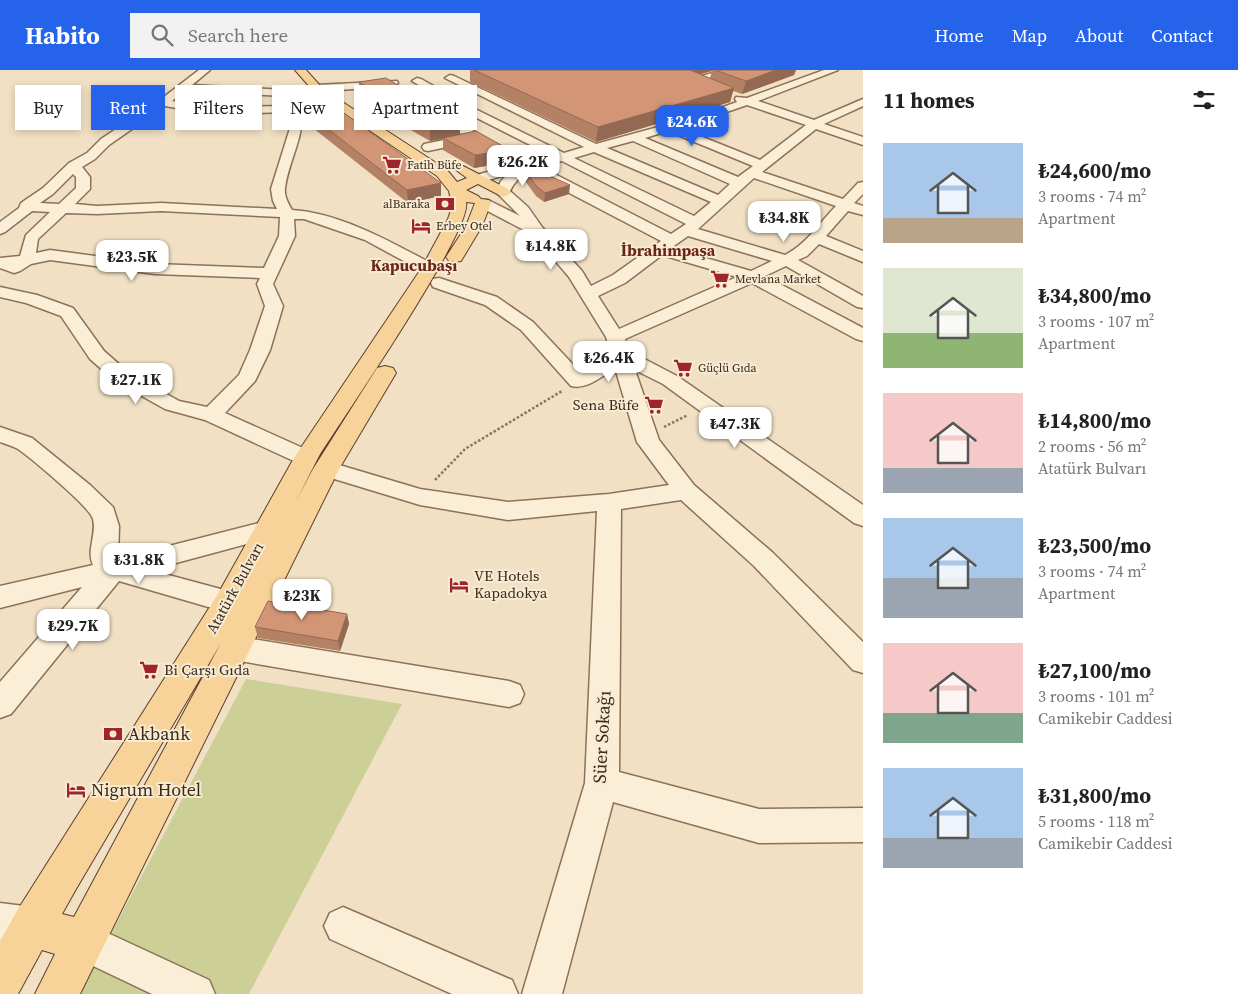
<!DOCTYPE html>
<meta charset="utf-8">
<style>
body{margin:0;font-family:"Source Serif 4",serif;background:#f2f2f2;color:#222;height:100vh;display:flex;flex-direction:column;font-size:19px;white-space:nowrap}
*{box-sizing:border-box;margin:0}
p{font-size:16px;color:#767676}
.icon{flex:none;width:28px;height:28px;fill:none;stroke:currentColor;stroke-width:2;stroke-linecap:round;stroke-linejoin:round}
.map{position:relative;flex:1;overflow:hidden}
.panel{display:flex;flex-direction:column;background:#fff;width:375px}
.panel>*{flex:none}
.top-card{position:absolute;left:15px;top:15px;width:475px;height:45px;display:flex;gap:10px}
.price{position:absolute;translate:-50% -42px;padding:0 11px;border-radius:10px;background:#fff;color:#222;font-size:16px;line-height:32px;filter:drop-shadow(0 1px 2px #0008)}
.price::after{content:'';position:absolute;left:50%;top:30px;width:15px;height:11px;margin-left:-8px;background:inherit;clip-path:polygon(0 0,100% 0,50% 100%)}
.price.on{background:#2563eb;color:#fff}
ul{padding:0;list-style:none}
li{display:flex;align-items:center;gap:15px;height:125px;padding:0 20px}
li span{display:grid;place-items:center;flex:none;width:140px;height:100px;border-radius:0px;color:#555}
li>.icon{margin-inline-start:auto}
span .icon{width:60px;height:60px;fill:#fffc;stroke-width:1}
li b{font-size:21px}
h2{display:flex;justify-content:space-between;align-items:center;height:60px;padding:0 20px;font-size:21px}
.pill{padding:0 18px;border-radius:0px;background:#fff;box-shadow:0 2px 8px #0003;font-size:18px;line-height:45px}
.pill.on{background:#2563eb;color:#fff}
header{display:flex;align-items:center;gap:30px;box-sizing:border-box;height:70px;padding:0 25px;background:#2563eb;color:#fff}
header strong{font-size:24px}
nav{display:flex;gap:28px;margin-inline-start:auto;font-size:18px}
.search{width:350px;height:45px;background:#f2f2f2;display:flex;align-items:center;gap:12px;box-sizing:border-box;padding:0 18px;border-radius:0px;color:#767676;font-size:19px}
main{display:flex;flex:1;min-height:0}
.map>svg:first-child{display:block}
.green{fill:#cdd096}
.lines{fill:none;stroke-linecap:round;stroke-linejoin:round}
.minor-casing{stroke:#8d7158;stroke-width:3}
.major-casing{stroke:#5b3f2d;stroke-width:2}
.path{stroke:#8d7158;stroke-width:2.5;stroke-dasharray:2.5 2;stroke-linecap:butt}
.minor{fill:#fbeed7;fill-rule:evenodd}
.major{fill:#f7d399;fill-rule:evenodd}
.wall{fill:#b58165;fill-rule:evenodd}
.shaded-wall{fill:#936953}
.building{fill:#d29676;stroke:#936953}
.labels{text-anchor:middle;stroke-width:4;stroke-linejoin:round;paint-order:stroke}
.far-poi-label{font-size:12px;fill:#3c2a1d;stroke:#f8ebd3;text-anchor:start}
.poi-label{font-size:15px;fill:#3c2a1d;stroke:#f8ebd3;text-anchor:start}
.street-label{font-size:15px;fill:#3c2a1d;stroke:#f8ebd3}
.far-district-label{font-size:16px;font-weight:bold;fill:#6c251a;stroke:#f8ebd3}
.near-poi-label{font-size:18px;fill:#3c2a1d;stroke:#f8ebd3;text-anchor:start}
.near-street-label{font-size:18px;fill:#3c2a1d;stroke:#f8ebd3}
</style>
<header>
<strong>Habito</strong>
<div class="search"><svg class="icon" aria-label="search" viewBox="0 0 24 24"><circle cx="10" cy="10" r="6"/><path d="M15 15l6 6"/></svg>Search here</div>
<nav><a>Home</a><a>Map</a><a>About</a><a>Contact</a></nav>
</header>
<main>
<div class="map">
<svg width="863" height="924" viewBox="0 0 863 924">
<rect width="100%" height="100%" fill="#f1e0c3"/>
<path class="green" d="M246,609l156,25 -153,290h-170z"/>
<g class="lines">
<g class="minor-casing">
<path id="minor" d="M199,0h11l-18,15 93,5 27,-1 1,-3 4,-1 80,-4 1,2 -2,2 108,64 -2,3h-8l-19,-11 -47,10 -4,-1 -2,-3 2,-3 41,-8 -33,-19 -42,8 -4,-1 -2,-2 2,-2 38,-8 -39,-25 -61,4v3l-9,1 -13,13c2,31 -13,51 -17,80 -1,8 3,15 7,22 49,3 101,33 144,56l2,3 -2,3h-12l-59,-32 -61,-21h-10l1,17 -22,48 10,22 -13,44 -15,31 -30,32 89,40 3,5 -3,5 -8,2 -8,-2 -93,-43 -40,-11 -50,-28 -25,-22 -29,-43 -35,-13 -26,-6v-10l37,8 36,13 31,43 25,22 50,28 28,6 32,-32 11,-25 15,-44 -8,-22 3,-6 -105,-4 -105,-14 -19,4 -11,7 -6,2 -14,-5v-10l20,-2 6,-21 24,-23 -18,-1 -27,21 -5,2v-12l19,-14 2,-5 22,-15 26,-25 18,-10 14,-14 59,-39zM184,21l101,5h16l-9,10 -82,1 -38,-6zM165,36l45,8 81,-2v13l-20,64 2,12 4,8 -116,-6 -64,3 -22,-2 15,-15v-12l-8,-10 13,-8 14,-14zM73,104l3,3v11l-17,16 -19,-1 13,-9zM161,141l119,6 -1,19 -15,32 -109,-4 -105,-14 -14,3 2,-14 28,-26 31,1z
M725,0h17l-2,2 -47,12 -5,-3 1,-2z
M824,0h14l-80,31 56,19 49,-21v7l-39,18 39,13v8l-47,-16 -54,43 81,27 15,-16 5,-1v12l-9,9 9,3v9l-15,-4 -22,25 37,15v11l-44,-18 -12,12 -9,4 65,36v12l-6,-1 -71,-41 -21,10 98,52v13l-7,-2 -104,-56 -127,56 4,12 48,25 186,129v21l-9,-3 -191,-139 -28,-14 24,70 35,45 78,67 91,90v31l-10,-3 -99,-104 -73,-66 -60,9 -2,263 140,37 104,-1v34l-104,1 -146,-41 -51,192h-40l63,-211 12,-272 -89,9 -88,-15 -102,-31 -3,-5 3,-5 8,-3 94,28 88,13 101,-8 60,-9 -32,-43 -22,-74c-13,8 -28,22 -44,18l-50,-56 -36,-25 -52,-18 -2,-4 2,-4 6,-1 58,19 36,25 47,50 31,-18 -5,-17 -37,-60 -40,-47 -7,-1 -44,-23 -2,-3 2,-3h10l32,16 -24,-24 5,-11 7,-7 -29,9 -7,-4 2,-3c26,-9 52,-13 78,-20l-91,-46 -49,-29 5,-3 4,1 48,27 95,47 20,-6 -139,-69 5,-3 4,1 142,68 102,-28 39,-14 -2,-3 1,-2 11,1zM747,35l59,20 -46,35 -80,-32zM668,61l85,35 -15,11 -93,-39zM633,71l97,43 -12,11 -111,-47zM594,82l117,50 -17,14 -120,-58zM562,91l124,63 -15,10 -126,-65h-10l-2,3 2,3 126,66 -48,34 -22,11 -9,-15 -40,-44 -14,-20 -18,-16c10,-21 31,-24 52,-30zM754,108l82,28c-17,17 -29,38 -51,49l-87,-26zM688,166l84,25 -21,10 -80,-23zM662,185l75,22 -118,52 -21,-33 27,-13z
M0,357l32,11 58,47 23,22 6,19 -1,33 149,-38 9,3 3,6 -3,6 -126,34 89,24 4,8 -4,8 -10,3 -110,-32 -108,133 -11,4v-36l82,-95 -82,21v-22l93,-21c-7,-14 4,-31 0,-46 -3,-12 -62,-61 -75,-70 -5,-3 -12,-5 -18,-7z
M234,566l275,45 11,4 4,9 -4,9 -11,4 -275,-47 -10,-4 -4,-8 4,-8z
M0,833l32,4 13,6 6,13 -6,13 -13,6 -32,-4z
M343,837l169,73 6,14h-66l-122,-55 -6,-13 6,-13z
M84,852l125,58 6,14h-63l-82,-39 -5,-14 5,-14z"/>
</g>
<g class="major-casing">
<path id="major" d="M295,0h11l18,20 123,80 10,12 10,-4 -11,-8 2,-3 5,-1 45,23 3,3 -3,3 -5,2 -25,-13 -12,6 12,6 3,3 8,1 2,3 -9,23 -21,35 -6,1 -6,-1 -3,-4 20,-31 9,-23 -9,-1c8,26 -125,219 -147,254 -9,17 -17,34 -26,51l20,-38 64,-101 8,-2 8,2 3,5 -57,96 -259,525h-45l20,-40 -13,-4 -24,44h-18v-53l17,-30 201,-317 76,-136 127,-189 27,-50 4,-12 -3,-16 -12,-15 -121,-82zM221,573l-147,274 -12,-3 14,-25z"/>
</g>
<path class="path" d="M577,285l21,-10
M664,357l24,-12
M435,410l30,-31 97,-58"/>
<use href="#minor" class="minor"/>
<use href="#major" class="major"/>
</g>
<path class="wall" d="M470,0h326l-2,5 -52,19 -9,-3 -3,11 -134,40 -126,-60zM712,1l-2,7 -10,-4z
M359,12l59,15v13l42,13v11l49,28 -35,6 -31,-18v-11l-13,2 -28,-16v-10l-11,2 -32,-21z
M302,39l139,74v13l-33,7 -104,-82z
M524,99l45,25 -25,8 -8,-6 -13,-18z
M347,544l2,10 -9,27 -82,-13 -3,-11z"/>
<path class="shaded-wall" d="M694,0h18v1l-19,5z
M776,0h20l-2,5 -52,19 4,-13z
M734,18l-4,14 -134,40 2,-15z
M418,27v15l-16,1v2l-11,2 -1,-15z
M460,53v12l-17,3v1l-13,2v-12z
M510,80l-1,12 -35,6 1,-13z
M441,113v13l-33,7 -1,-13z
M570,115l-1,9 -25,8 1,-9z
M347,544l2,10 -9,27 -2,-10z"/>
<path class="building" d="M474,0h216l44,18 -136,39z
M715,0h61l-30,11z
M386,8l32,19 -28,5 -31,-20z
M303,28h20l118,85 -34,7 -105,-81z
M431,38l29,15 -30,6 -28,-16z
M476,61l34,19 -35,5 -32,-17z
M527,96l43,19 -25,8 -8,-6 -13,-18z
M268,531l79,13 -9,27 -83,-14z"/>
<defs>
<g id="supermarket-bare" transform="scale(1.5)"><path d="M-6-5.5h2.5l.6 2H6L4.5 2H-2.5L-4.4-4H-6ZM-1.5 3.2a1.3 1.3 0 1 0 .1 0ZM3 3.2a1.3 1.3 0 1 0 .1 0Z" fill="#a0242d" stroke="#f8ebd3" stroke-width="2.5" paint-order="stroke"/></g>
<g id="bank-bare" transform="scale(1.5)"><path d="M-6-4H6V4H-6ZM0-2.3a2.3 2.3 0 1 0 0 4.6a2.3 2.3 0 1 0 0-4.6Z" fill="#a0242d" stroke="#f8ebd3" stroke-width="2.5" paint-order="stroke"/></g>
<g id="hotel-bare" transform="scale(1.5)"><path d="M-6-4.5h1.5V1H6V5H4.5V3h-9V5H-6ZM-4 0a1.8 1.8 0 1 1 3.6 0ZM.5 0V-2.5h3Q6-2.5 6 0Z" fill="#a0242d" stroke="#f8ebd3" stroke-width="2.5" paint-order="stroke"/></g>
</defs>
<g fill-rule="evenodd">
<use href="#supermarket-bare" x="392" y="95"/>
<use href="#bank-bare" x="445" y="134"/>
<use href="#hotel-bare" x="421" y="156"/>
<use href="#supermarket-bare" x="720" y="209"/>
<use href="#supermarket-bare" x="683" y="298"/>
<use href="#supermarket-bare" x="654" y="335"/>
<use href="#hotel-bare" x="459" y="515"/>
<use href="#supermarket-bare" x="149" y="600"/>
<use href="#bank-bare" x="113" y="664"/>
<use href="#hotel-bare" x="76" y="720"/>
</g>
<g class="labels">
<g class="far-poi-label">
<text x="407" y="99">Fatih Büfe</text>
<text x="430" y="138" text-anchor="end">alBaraka</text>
<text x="436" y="160">Erbey Otel</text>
<text x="735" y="213">Mevlana Market</text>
<text x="698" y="302">Güçlü Gıda</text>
</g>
<g class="poi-label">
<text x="639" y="340" text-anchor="end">Sena Büfe</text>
<text x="474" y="511">VE Hotels<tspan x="474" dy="17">Kapadokya</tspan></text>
<text x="164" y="605">Bi Çarşı Gıda</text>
</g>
<g class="street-label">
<text transform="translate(235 518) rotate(-61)" y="5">Atatürk Bulvarı</text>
</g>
<g class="far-district-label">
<text x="668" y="186">İbrahimpaşa</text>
<text x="414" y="201">Kapucubaşı</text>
</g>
<g class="near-poi-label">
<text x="128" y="670">Akbank</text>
<text x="91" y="726">Nigrum Hotel</text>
</g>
<g class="near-street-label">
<text transform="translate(602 667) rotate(-87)" y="6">Süer Sokağı</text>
</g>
</g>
</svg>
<b class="price on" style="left:692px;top:77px">₺24.6K</b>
<b class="price" style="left:523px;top:117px">₺26.2K</b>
<b class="price" style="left:784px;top:173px">₺34.8K</b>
<b class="price" style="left:551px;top:201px">₺14.8K</b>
<b class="price" style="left:132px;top:212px">₺23.5K</b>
<b class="price" style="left:609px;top:313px">₺26.4K</b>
<b class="price" style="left:136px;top:335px">₺27.1K</b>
<b class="price" style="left:735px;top:379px">₺47.3K</b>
<b class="price" style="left:139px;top:515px">₺31.8K</b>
<b class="price" style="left:302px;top:551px">₺23K</b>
<b class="price" style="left:73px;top:581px">₺29.7K</b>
<div class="top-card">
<a class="pill">Buy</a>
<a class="pill on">Rent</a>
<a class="pill">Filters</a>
<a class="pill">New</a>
<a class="pill">Apartment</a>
</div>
</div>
<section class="panel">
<h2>11 homes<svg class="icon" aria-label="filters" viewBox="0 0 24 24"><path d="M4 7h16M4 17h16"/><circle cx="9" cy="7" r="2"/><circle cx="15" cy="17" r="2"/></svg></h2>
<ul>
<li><span style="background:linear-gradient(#a9c7e8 75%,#b9a48a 0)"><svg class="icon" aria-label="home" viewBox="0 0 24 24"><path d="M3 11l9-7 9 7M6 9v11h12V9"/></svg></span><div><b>₺24,600/mo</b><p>3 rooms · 74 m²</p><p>Apartment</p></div></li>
<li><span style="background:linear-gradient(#dfe7d0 65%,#8fb573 0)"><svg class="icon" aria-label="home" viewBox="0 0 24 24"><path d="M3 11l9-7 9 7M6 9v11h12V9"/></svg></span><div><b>₺34,800/mo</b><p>3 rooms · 107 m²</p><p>Apartment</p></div></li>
<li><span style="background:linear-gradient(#f6c9c9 75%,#9aa5b1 0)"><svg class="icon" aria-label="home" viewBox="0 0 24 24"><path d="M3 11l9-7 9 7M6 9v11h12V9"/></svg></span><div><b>₺14,800/mo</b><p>2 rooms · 56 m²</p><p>Atatürk Bulvarı</p></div></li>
<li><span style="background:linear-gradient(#a9c7e8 60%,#9aa5b1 0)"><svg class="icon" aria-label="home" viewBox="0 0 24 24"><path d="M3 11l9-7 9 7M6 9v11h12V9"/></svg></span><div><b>₺23,500/mo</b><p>3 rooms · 74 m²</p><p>Apartment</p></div></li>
<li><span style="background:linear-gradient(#f6c9c9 70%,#7fa58c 0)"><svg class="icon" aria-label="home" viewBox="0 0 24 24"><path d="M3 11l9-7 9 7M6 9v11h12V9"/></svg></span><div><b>₺27,100/mo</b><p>3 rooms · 101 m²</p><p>Camikebir Caddesi</p></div></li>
<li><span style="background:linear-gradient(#a9c7e8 70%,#9aa5b1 0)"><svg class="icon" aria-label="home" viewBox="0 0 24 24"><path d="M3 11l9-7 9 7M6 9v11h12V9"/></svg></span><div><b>₺31,800/mo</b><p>5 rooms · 118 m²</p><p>Camikebir Caddesi</p></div></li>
</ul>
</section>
</main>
